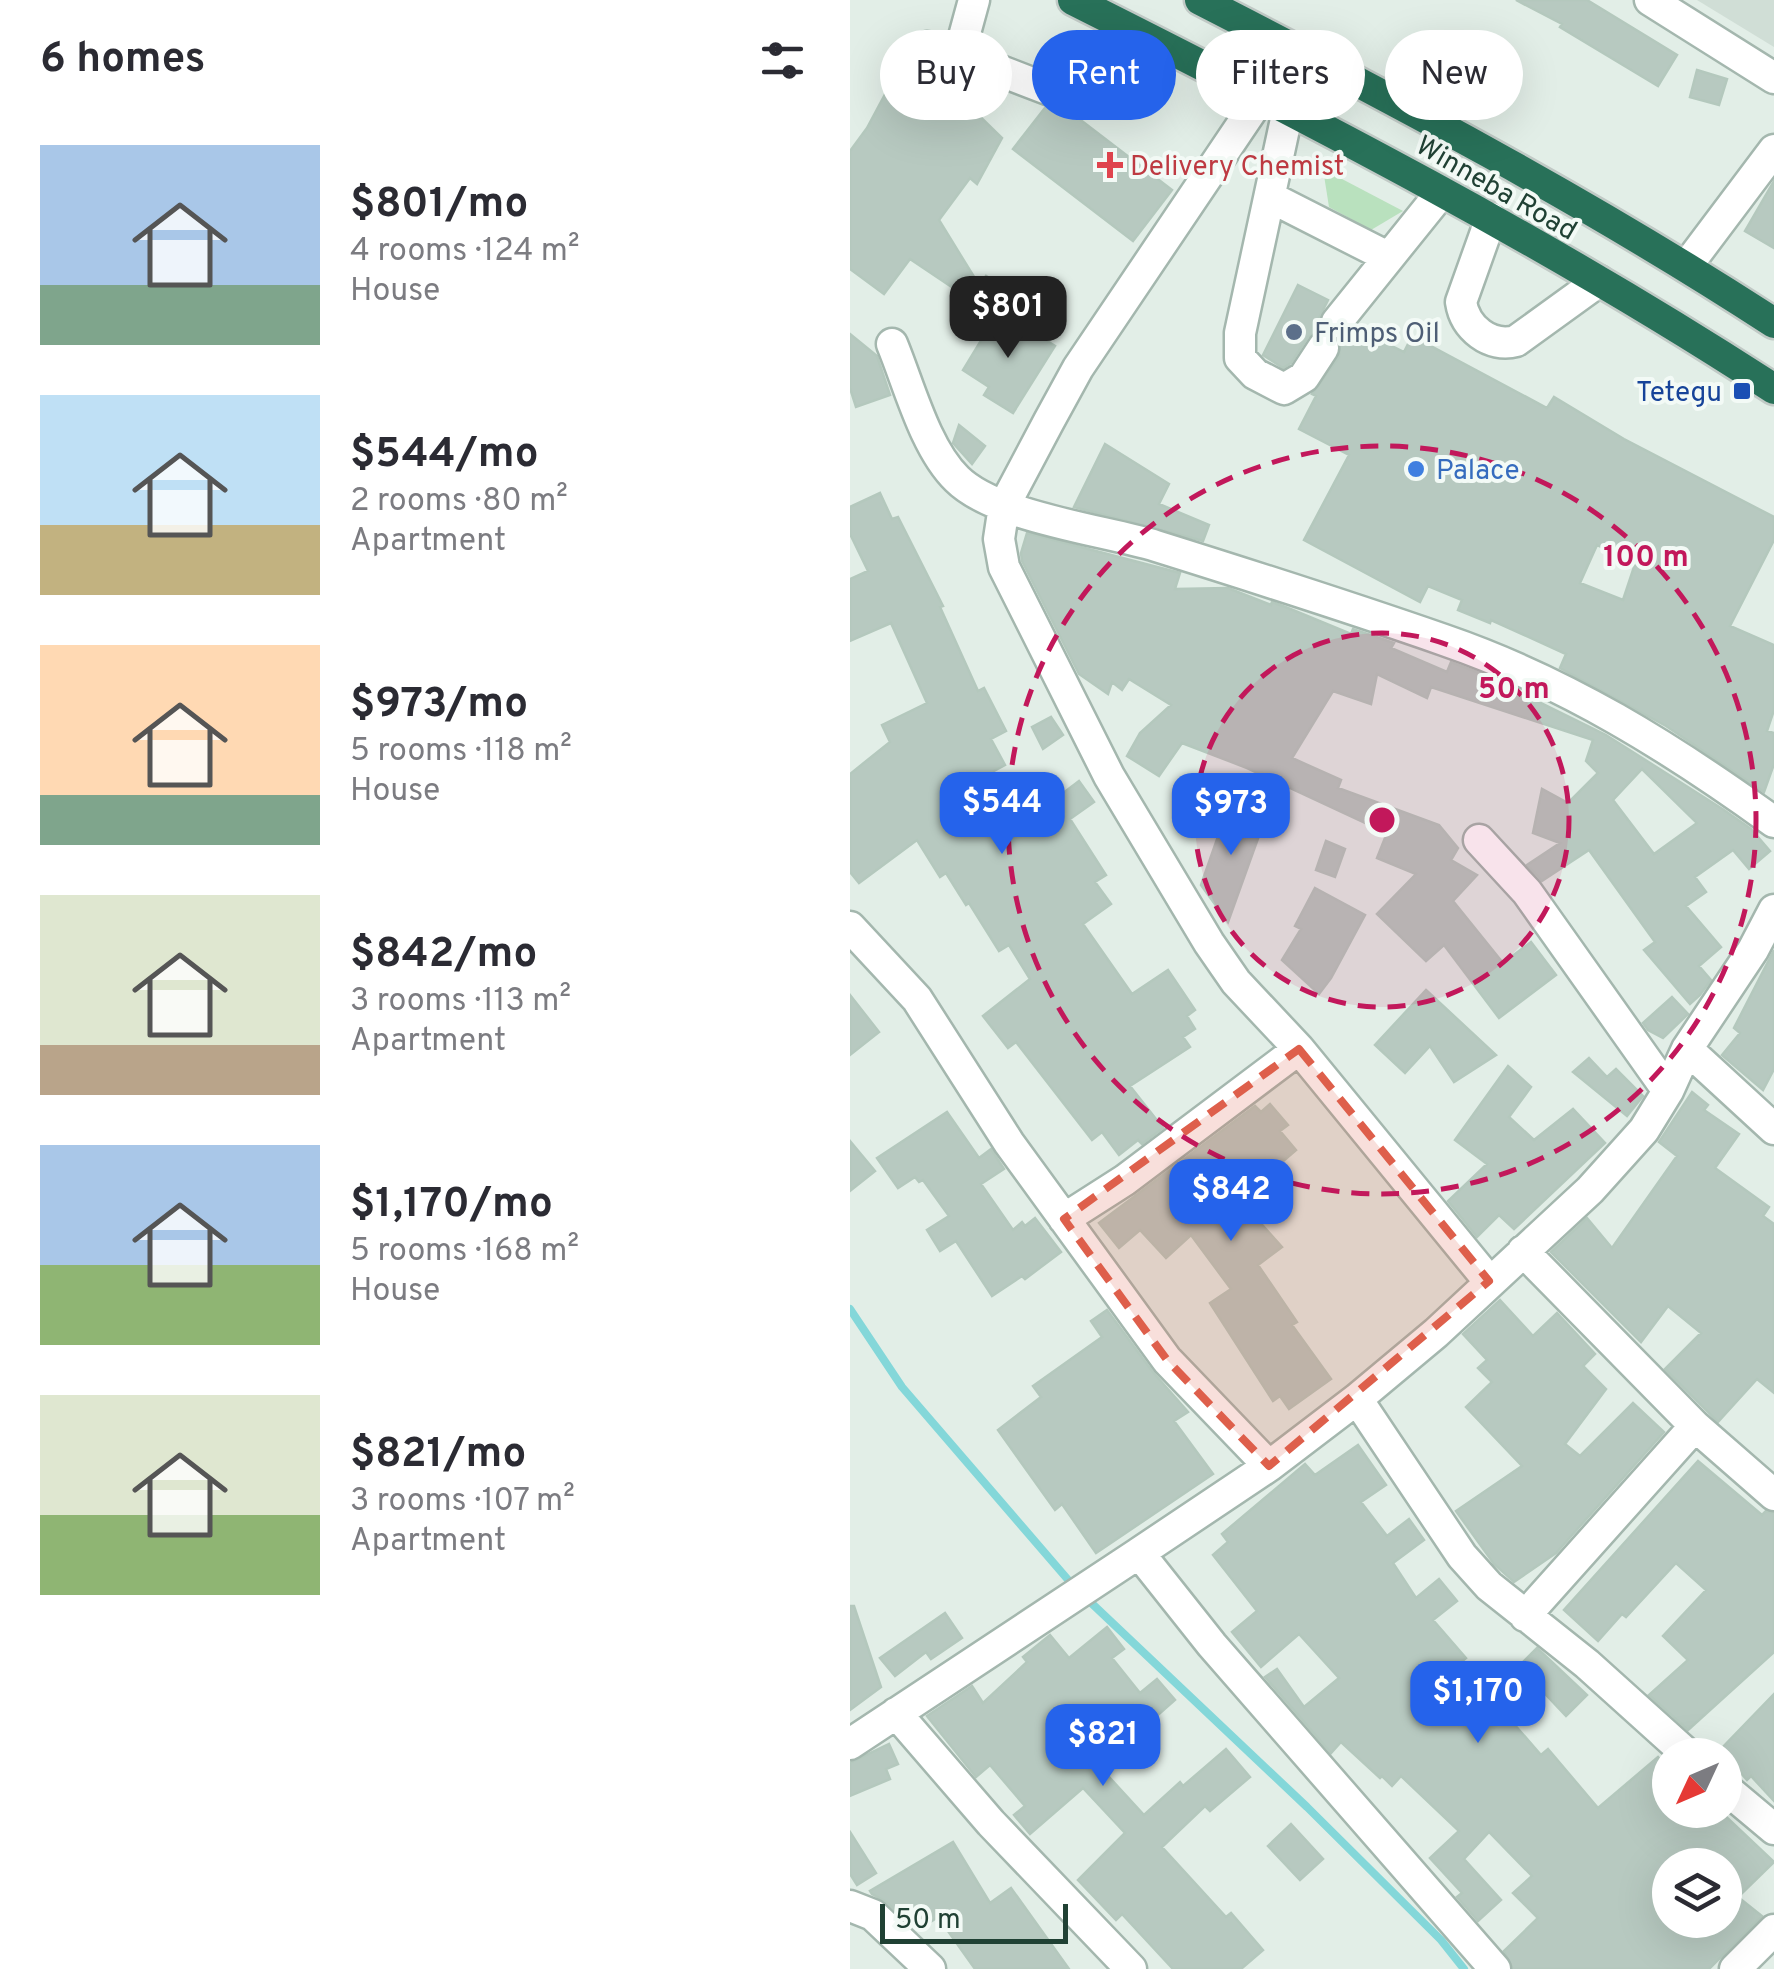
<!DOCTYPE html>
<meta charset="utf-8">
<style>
body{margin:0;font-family:Overpass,sans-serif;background:#f7f7f7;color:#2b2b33;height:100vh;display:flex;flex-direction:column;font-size:38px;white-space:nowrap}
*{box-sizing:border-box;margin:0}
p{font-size:32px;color:#7c7c81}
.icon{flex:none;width:55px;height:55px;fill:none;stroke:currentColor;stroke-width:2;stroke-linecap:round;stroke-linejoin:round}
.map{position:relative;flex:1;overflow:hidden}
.drawer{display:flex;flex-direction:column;background:#fff;width:850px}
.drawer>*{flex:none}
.top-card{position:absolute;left:30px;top:30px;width:742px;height:90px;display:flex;gap:20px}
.needle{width:65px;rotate:226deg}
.controls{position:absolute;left:802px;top:1738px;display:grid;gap:20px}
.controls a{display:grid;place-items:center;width:90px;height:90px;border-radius:50%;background:#fff;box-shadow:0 10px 40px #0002;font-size:50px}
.scale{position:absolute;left:30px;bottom:25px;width:188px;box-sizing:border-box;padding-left:10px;border:5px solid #204134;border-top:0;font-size:28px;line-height:35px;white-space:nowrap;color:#204134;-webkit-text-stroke:8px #f3faf6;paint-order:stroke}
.price{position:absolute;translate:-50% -85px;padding:0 22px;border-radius:20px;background:#2563eb;color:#fff;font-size:32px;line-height:65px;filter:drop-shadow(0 2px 5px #0008)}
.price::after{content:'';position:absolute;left:50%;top:60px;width:30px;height:22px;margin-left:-15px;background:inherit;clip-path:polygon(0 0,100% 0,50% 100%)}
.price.on{background:#222;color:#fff}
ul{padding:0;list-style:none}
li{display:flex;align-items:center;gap:30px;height:250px;padding:0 40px}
li span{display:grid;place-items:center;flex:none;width:280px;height:200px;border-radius:0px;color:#555}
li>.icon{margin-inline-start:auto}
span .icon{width:120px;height:120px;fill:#fffc;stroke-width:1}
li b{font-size:42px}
h2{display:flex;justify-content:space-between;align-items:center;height:120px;padding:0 40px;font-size:42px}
.chip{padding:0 35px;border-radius:45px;background:#fff;box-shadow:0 10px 40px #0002;font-size:35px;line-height:90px}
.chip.on{background:#2563eb;color:#fff}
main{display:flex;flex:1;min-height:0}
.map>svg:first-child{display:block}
.built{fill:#d0ded6}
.green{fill:#b9e1be}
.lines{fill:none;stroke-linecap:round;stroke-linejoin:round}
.stream{stroke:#84d7d9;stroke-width:8}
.building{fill:#b7c9c0;stroke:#b4c8bd;stroke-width:2.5;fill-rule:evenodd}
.minor-casing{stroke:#a4b7ae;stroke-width:35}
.highway-casing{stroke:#c1cac6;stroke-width:35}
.minor{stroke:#fff;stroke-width:30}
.highway{stroke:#287159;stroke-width:30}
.marked{fill:#de5f4b;fill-opacity:0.2;stroke:#de5f4b;stroke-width:8;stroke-dasharray:20 12;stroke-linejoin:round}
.ring{fill:none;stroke:#c2185b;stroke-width:5;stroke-dasharray:18 12}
.health-dot{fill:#e0444e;stroke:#f3faf6;stroke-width:4}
.service-dot{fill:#5c6f8a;stroke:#f3faf6;stroke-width:4}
.transit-dot{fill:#1a4fb4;stroke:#f3faf6;stroke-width:4}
.shop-dot{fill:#3f7fe0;stroke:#f3faf6;stroke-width:4}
.labels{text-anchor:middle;stroke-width:8;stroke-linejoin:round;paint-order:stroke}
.health-label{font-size:28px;fill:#be3a42;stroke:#f3faf6;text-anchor:start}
.street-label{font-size:28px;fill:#204134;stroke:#f3faf6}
.service-label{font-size:28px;fill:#4e5e75;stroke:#f3faf6;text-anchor:start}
.transit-label{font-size:28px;fill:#164399;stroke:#f3faf6;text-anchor:end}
.shop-label{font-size:28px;fill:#366cbe;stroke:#f3faf6;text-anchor:start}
.centre{fill:#c2185b;stroke:#f3faf6;stroke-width:5}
.ring-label{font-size:30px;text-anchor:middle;font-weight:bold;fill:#c2185b;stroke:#f3faf6;stroke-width:8;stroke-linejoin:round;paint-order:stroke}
</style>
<main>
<section class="drawer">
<h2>6 homes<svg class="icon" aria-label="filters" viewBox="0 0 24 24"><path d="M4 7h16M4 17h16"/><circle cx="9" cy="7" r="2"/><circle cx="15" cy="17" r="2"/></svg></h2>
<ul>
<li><span style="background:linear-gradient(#a9c7e8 70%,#7fa58c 0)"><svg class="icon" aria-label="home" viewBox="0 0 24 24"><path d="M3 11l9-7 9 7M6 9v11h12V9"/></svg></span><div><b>$801/mo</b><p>4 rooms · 124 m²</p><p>House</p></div></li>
<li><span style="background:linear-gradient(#bfe0f5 65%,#c2b280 0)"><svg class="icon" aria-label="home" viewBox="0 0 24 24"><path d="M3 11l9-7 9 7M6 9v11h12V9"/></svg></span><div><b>$544/mo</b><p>2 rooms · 80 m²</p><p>Apartment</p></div></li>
<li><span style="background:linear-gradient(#ffd9b3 75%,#7fa58c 0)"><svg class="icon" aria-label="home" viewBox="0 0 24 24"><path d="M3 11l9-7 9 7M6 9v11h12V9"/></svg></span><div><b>$973/mo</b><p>5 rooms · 118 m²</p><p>House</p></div></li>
<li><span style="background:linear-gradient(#dfe7d0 75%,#b9a48a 0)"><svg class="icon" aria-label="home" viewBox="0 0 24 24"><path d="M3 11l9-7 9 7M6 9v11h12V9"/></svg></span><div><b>$842/mo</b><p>3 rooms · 113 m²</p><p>Apartment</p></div></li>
<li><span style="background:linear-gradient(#a9c7e8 60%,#8fb573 0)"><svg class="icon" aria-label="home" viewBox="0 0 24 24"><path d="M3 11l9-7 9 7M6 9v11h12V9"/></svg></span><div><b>$1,170/mo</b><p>5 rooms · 168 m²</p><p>House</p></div></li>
<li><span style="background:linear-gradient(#dfe7d0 60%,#8fb573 0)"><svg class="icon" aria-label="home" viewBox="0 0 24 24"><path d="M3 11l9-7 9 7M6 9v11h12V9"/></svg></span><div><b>$821/mo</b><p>3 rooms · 107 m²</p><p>Apartment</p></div></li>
</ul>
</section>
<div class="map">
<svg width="924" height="1969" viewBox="0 0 924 1969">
<rect width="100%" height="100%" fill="#e2eee7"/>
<path class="built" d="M847,0h77v47z"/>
<path class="green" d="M473,169l80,42 -32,19 -42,-23z"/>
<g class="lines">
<path class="stream" d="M0,1309l52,78 174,202
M236,1598l221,209 134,133 23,29"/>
</g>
<path class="building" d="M666,0h71l90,55 -19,31 -98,-59 2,-3z
M55,57l64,31 -4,14 37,36 -25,46 -7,-6 -31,42 40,65 7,-9 19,12 -14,16 2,4 -31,-14 -52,-35 -26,35 -34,-25v-118l17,-23z
M236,59l29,21 -10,14 -34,-14z
M847,70l30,9 -8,26 -29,-8z
M211,105l111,85 -39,51 -120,-92 32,-41z
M924,181v67l-29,-17z
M448,285l30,15 -9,18 1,12 -12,7 -17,26 -8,5 -20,-13z
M149,311l56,35 -42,67 -29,-18 5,-8 -26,-17z
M506,328l48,24 8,-16 135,72 7,-11 70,42 150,78v23l-44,86 44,19v65l-7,21 7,2v31l-10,28 -98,-66 -106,-58 6,-14 -75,-34 -1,3 -32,-13 4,-10 -34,-14 -8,16 -116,-62 45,-85 -50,-26 17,-33 -4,-2 27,-37 1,-17zM747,545l38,19 -12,36 -43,-17z
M0,334l27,22 13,39 -34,12 -6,-19z
M109,425l26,21 -13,18 -19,-21z
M255,444l64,40 -10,20 50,21 -6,16 -129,-34z
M30,493l12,26 6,-2 45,89 -3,1 38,84 6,-3 22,43 -15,8 14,26 -11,6 23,42 33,-20 4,7 25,-19 15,21 -24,17 36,56 -11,7 16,22 -28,20 49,70 36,-24 27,40 -8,6 8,13 -12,8 7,10 -60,39 33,42 -21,16 -4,-4 -19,15 -17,-23 -10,8 -76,-98 -8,6 -25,-32 47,-37 -21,-34 -10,6 -30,-48 -3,2 -20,-32 -6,4 -23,-37 -58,43 -9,-11v-98l40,-32 -8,-17 45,-22 -36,-80 -41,18v-62l18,-8 -18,-37v-27z
M177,533l153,40 -5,16 53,-1 43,17 1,-3 16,6 63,26 2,-5 41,14 -3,5 56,24 4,-10 31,12 124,61 118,75 27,19 19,22 -21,18 -16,-19 -38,27 11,15 -20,14 35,41 -22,19 12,14 -11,15 -10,9 -46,-54 11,-8 -66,-92 -47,31 -15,-16 33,-22 -27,-10 9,-44 26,14 30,-30 -12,-12 7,-21 -162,-53 -4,11 -50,-24 -6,30 -38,-13 -41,67 49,22 -3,8 101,37 19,23 -7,12 26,15 -24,26 50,62 28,-21 25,33 -57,43 -55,-73 -18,16 -49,-47 39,-40 -39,-16 10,-25 -140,-65 -65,-25 -23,33 -32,-20 13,-23 31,-28 -42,-26 -7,11 -10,-8 -4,12 -29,-20 -57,-113 -1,-8zM792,769l55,54 -43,31 -41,-54z
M201,717l12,18 -20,14 -11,-22z
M379,805l36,14 -37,103 -27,-37z
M476,841l19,8 -10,28 -19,-7z
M465,888l50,27 -34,63 -12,16 -37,-34 19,-31 -6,-3z
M924,950v119l-11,21 -41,-35 18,-22 -6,-5z
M576,990l70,65 -42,27 -24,-36 -25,27 -30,-28z
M0,995l29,37 -29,23z
M822,997l16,17 -25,24 -15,-8 -5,-7z
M739,1058l18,19 9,-8 27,27 -16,20 -54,-44z
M658,1066l23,21 -22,30 25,23 39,-31 32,34 -91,86 -15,-14 -22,22 -29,-36 39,-37 -32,-24z
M842,1092l16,13 -4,5 35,24 -24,34 54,39 -6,9 11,8v169l-17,-14 -39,43 -53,-53 36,-36 -33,-27 -27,36 -90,-90 36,-34 25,30 65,-92 -18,-14z
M420,1104l18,21 -8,6 16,19 -57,49 43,48 -24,18 39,57 -5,3 39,54 -42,30 -9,-13 -7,5 -63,-98 21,-14 -40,-54 -25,23 -26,-28 -21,18 -20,-25 156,-117 6,6z
M97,1112l32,46 12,-9 13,20 -23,15 32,46 9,-8 3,4 10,-8 26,34 -36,27 -3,-3 -30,20 -36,-55 -16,10 -13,-21 22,-14 -26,-36 -4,2 -4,-5 -17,11 -21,-30z
M0,1141l25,30 -25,20z
M650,1300l33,36 24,-23 38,41 -12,12 23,23 -41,55 15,12 53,-53 31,29 -108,121 -42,29 -20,-18 -38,-53 66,-45 -56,-59 26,-25 -14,-14 9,-8 -24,-26z
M257,1310l45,61 36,41 -14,9 39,53 -117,79 -34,-49 -7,6 -57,-80 43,-33 -8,-11 69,-49 -11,-16z
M508,1445l28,40 -25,17 26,34 22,-17 15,21 -31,23 23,35 23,-19 18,22 -24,19 33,38 -24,20 52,50 13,-12 34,39 7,-6 50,59 60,-51 12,14v39h49l55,52 -36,35 24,19 -53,53h-196l-9,-18 34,-33 -25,-25 19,-17 -43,-44 -25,27 37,41 -23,21 -21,-24 5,-4 -32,-35 29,-27 -58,-55 -9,10 -10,-10 -2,2 -39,-36 -10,11 -66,-76 12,-8 27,38 35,-29 -40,-44 -38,33 -29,-35 25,-21 -44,-56 15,-13 -6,-8 83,-70 10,11zM820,1865h55v55h-55z
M848,1461l64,54 4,-4 8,2v139l-86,78 -39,-35 39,-35 -25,-24 43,-46 -30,-27 -50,54 -4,-3 -24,27 -34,-31z
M0,1606h4l27,81 -31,23z
M95,1613l17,25 -31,21 -5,-7 -31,24 -15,-18z
M257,1627l17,22 -12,9 28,35 17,-14 18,21 -33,29 -3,-3 -41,39 46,50 36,-33 3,4 43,-37 24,28 -40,34 -5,-5 -43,41 64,70 5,-4 32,37 -22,19h-68l-51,-55 -6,6 -38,-40 47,-47 -42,-45 -53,46 -16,-19 11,-9 -35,-41 -14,12 -49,-61 45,-30 11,17 44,-41 -4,-5 27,-22 19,23z
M687,1648l50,47 -21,21 -47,-50z
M924,1694v107l-23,-25 -4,4 -22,-25 -7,-3z
M39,1744l9,20 -12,5 4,10 -40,17v-33z
M441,1824l32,35 -23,21 -32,-34z
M0,1832l26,41 -19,12 -7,-11z
M103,1842l37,61 21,-15 58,81h-94l-37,-52 -12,8 -4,-8 -12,7 -25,-23 -13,-7 -2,-3z"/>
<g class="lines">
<g class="minor-casing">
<path id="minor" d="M800,0l124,78
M77,47l32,8 91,35
M109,55l15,-55
M412,95l-184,273 -29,53 -45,85 -5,33 5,28 105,209 100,167 27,39 63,67 190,232
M438,110l-48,223v25l15,16 29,15 20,-12 19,-29
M420,197l118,60
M641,218l-30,84c4,26 29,46 55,39l83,-60
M836,267l88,-117
M487,322l103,-128
M42,344c17,41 33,104 65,135 38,38 146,51 199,67 96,30 193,61 288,94 122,42 226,107 330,182
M629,840l48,52 141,199
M0,927l67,72 92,144 158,217 102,106
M837,1049l87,80
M214,1219l61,-39 174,-131
M673,1251l172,175 79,69
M507,1399l105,157 27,30 98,78 101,91
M675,1616l170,-190
M46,1713l95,110 140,146
M0,1744l289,-191
M875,1788l49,41
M0,1906l23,9 57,54
M645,1969l-283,-324 -73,-92 130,-87 88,-67 79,-66 154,-143 54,-60 24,-39 19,-42 66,-99 21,-40
M885,1969l39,-39"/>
</g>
<g class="highway-casing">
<path id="highway" d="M223,0c239,120 477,243 701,389
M350,0c195,100 390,203 574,323"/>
</g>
<use href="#minor" class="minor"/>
<use href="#highway" class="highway"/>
</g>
<path class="marked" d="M449,1049l190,232 -220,185 -102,-106 -103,-141z"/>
<circle cx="532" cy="820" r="187" fill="#c2185b" fill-opacity=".12"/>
<g class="ring">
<circle cx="532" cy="820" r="187"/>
<circle cx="532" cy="820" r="374"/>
</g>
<path class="health-dot" d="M255 150h10v10h10v10h-10v10h-10v-10h-10v-10h10z"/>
<circle class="service-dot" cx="444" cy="332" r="10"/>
<rect class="transit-dot" x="882" y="381" width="20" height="20" rx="5"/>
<circle class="shop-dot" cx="566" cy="469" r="10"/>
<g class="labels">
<g class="health-label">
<text x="280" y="175">Delivery Chemist</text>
</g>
<g class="street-label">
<text transform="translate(647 187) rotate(30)" y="10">Winneba Road</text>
</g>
<g class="service-label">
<text x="464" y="342">Frimps Oil</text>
</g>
<g class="transit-label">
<text x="872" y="401">Tetegu</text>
</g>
<g class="shop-label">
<text x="586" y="479">Palace</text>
</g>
</g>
<circle cx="532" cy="820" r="15" class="centre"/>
<g class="ring-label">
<text x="796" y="566">100 m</text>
<text x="664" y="698">50 m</text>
</g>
</svg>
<div class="controls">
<a><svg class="needle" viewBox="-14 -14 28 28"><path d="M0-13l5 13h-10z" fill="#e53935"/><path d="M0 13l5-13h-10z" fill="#7c7c81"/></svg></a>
<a><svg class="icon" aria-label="layers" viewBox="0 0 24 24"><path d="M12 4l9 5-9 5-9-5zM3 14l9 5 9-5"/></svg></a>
</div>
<div class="scale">50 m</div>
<b class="price on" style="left:158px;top:361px">$801</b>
<b class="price" style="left:152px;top:857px">$544</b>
<b class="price" style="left:381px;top:858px">$973</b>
<b class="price" style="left:381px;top:1244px">$842</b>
<b class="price" style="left:628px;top:1746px">$1,170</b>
<b class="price" style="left:253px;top:1789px">$821</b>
<div class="top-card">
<a class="chip">Buy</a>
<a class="chip on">Rent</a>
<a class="chip">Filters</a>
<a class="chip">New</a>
</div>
</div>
</main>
